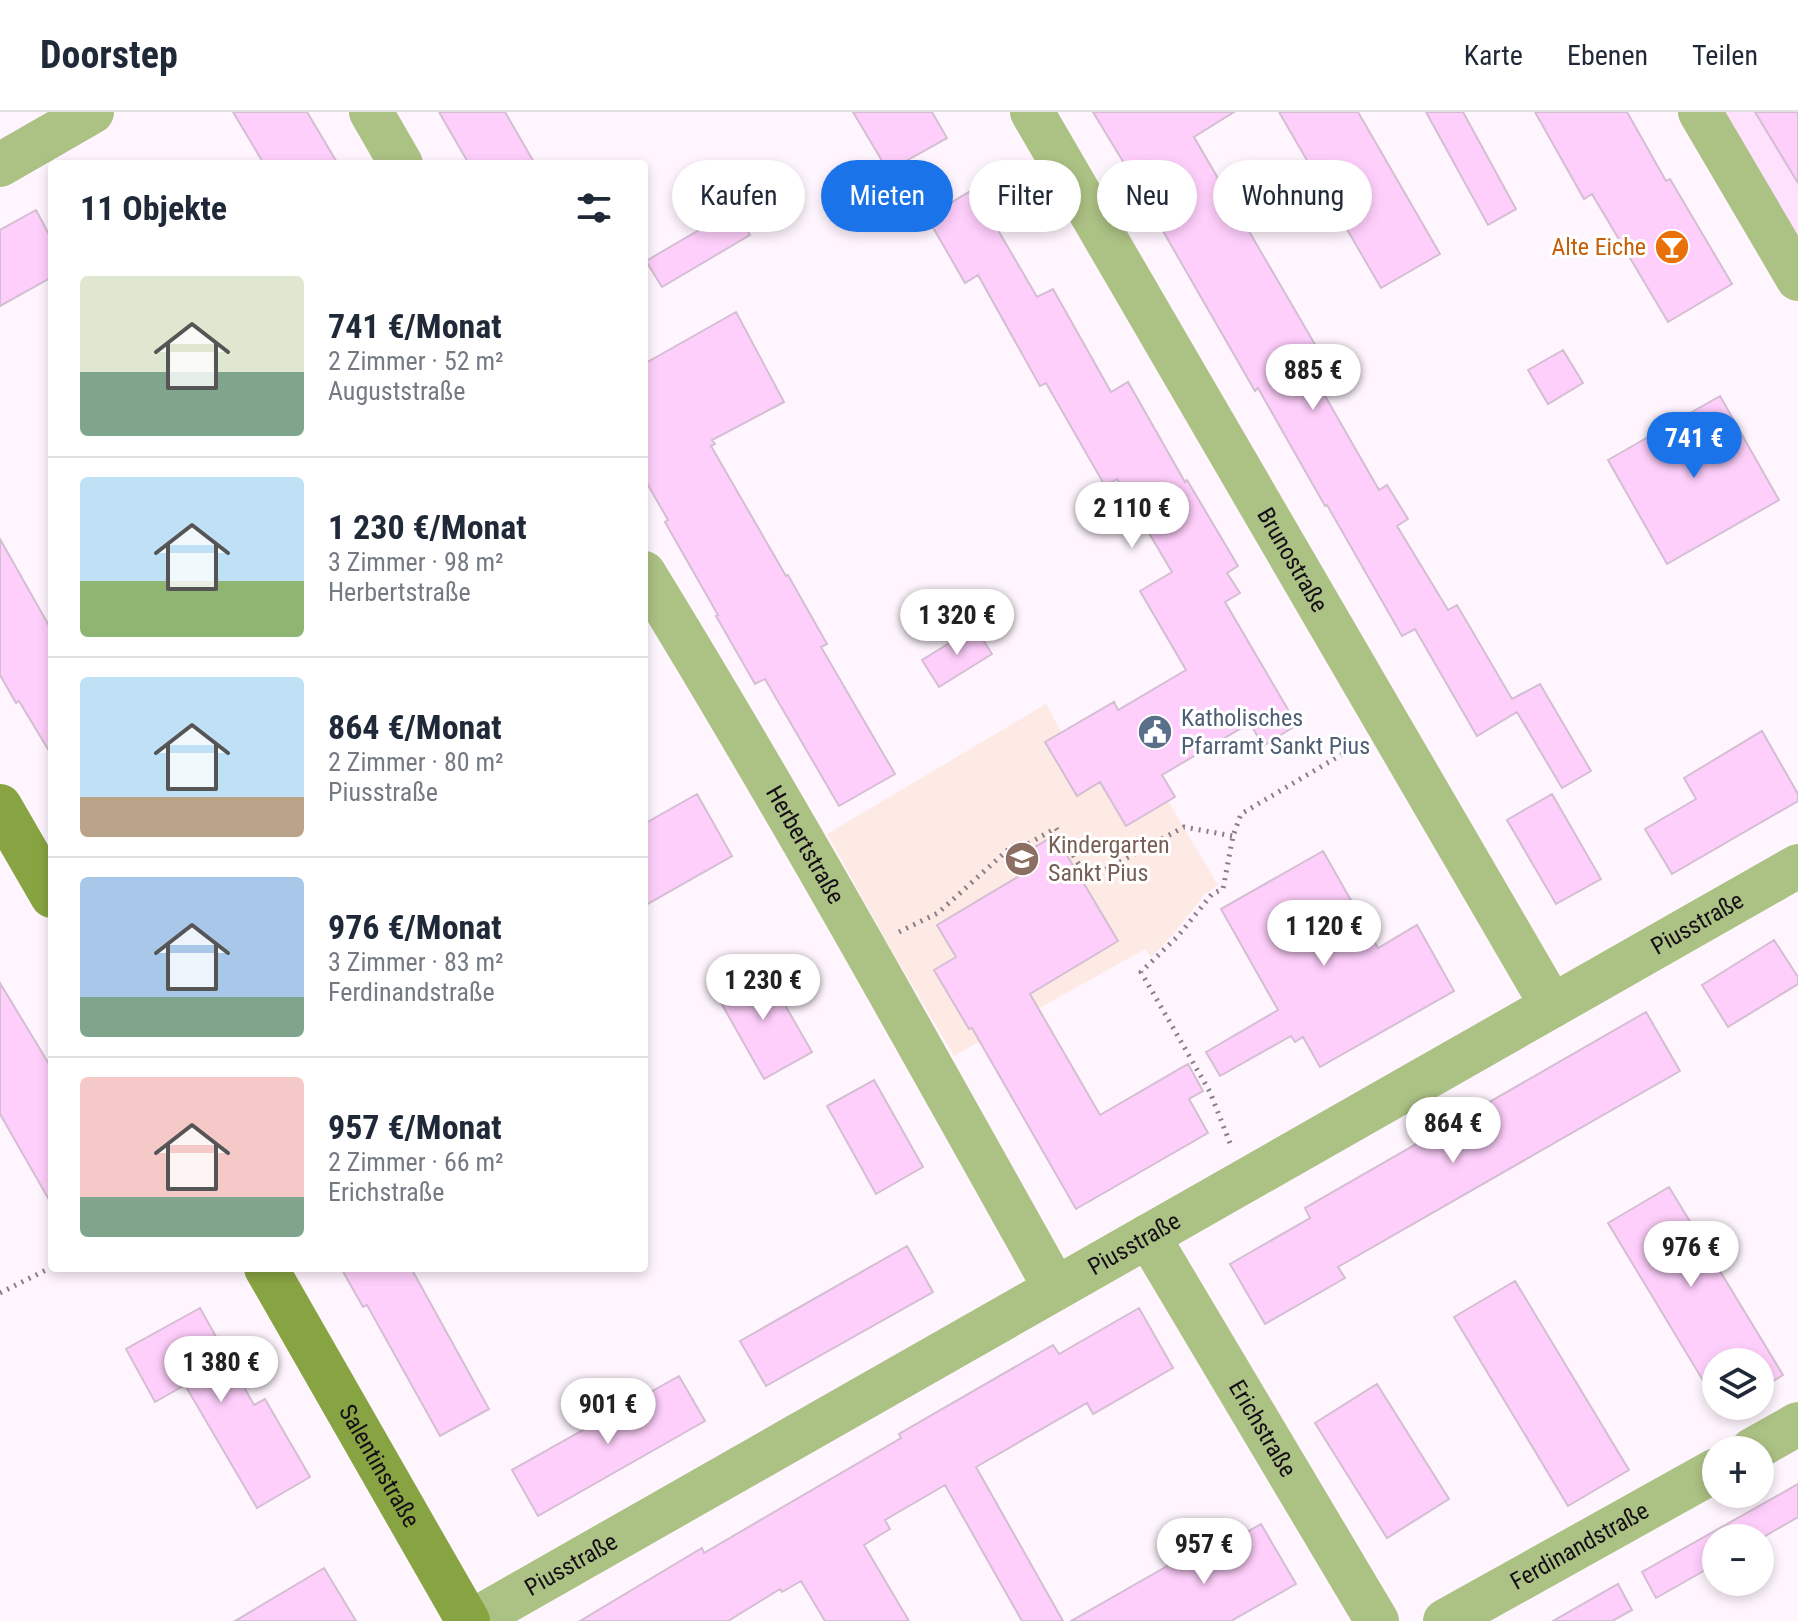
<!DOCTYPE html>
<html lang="de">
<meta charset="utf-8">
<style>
body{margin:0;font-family:"Roboto Condensed",sans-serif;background:#f2f2f3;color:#1f2937;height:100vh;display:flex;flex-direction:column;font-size:30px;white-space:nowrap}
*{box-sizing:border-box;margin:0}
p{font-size:26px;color:#747a83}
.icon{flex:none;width:44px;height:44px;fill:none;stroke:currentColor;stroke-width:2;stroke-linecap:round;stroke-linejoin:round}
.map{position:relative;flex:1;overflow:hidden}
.drawer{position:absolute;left:48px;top:48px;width:600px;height:1112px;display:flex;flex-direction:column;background:#fff;border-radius:8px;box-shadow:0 4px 12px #0003}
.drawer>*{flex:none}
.banner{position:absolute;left:672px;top:48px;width:760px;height:72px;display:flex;gap:16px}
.fabs{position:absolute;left:1702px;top:1236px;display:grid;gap:16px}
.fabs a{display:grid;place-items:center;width:72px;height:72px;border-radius:50%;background:#fff;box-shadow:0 4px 12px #0003;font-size:40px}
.price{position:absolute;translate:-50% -68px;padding:0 18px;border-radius:28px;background:#fff;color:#222;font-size:26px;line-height:52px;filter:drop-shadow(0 2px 4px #0008)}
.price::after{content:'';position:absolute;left:50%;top:48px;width:24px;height:18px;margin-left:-12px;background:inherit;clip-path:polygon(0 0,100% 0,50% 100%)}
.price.active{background:#1a73e8;color:#fff}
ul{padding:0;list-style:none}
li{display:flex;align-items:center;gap:24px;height:200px;padding:0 32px}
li+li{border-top:2px solid #e0e1e3}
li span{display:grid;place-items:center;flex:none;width:224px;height:160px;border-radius:8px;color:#555}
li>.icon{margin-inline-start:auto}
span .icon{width:96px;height:96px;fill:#fffc;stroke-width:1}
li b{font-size:34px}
h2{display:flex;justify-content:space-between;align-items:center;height:96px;padding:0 32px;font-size:34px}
.chip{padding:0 28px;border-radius:36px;background:#fff;box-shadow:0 4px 12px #0003;font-size:28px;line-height:72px}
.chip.active{background:#1a73e8;color:#fff}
header{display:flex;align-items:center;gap:48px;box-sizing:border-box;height:112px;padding:0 40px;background:#fff;border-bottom:2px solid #e0e1e3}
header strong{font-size:38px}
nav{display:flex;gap:44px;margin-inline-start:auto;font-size:28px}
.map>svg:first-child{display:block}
.built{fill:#fee1fc}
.education{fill:#feeae4}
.building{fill:#fecffb;stroke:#d4bed3;stroke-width:2}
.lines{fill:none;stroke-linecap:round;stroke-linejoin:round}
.path{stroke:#887f88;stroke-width:5;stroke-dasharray:2 6;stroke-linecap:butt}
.street{stroke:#acc184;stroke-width:44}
.secondary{stroke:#88a442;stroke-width:44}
.labels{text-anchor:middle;stroke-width:6;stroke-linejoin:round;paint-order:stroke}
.food-label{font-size:24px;fill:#c56008;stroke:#fff;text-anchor:end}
.street-label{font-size:24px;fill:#160e16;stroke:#fff}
.service-label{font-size:24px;fill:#4e5e75;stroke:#fff;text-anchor:start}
.education-label{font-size:24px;fill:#785e54;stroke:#fff;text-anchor:start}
</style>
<header>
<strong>Doorstep</strong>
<nav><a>Karte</a><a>Ebenen</a><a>Teilen</a></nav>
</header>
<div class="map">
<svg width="1798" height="1509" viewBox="0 0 1798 1509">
<rect width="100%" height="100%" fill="#fff5fe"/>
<path class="built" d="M1725,0h73v126z"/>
<path class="education" d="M1046,592l21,38 -16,10 26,43 23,-13 68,19 50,84 -14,10 -31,40 -22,22 -6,-8 -191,107 -62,-105 -65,-117z"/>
<path class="building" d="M233,0h74l31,52h-74z
M439,0h66l30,52h-66z
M853,0h79l15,26 -59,33z
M1093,0h141l-40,25 126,216 -15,8 74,129 8,-5 21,34 -11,7 51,84 9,-5 55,94 28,-15 51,87 -29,17 -45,-76 -40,24 -62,-107 -13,7 -75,-131 -2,1 -67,-118 -3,3 -103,-179 1,-1z
M1279,0h79l82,142 -59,34z
M1426,0h37l53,97 -28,16z
M1535,0h92l39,69 4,-2 62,105 -64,38 -76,-128 -8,5z
M1755,0h43v71z
M974,77l63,108 16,-8 58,103 17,-10 57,100 2,-2 51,86 -11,7 13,20 -15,9 72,123 -34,21 -13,-23 -88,52 13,22 -49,29 -26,-44 -23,14 -32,-54 69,-40 4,8 68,-40 -46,-79 32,-19 -55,-93 -12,7 -59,-103 -6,3 -62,-111 -13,8 -38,-66z
M735,97l15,26 -88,52 -16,-26z
M36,98l16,30v37l-52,29v-76z
M736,200l48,90 -72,38 3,4 -4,2 75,130 2,-1 39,69 -6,3 74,127 -56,32 -74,-127 -10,5 -39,-68 2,-1 -53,-93 3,-2 -24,-42v-114z
M1563,238l20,33 -35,21 -20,-34z
M1720,284l59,104 -112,64 -59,-104z
M0,427l52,92v125l-33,-55 -3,2 -16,-28z
M975,515l17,27 -53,33 -17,-27z
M1762,619l36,63v7l-126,73 -27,-45 51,-30 -12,-21z
M697,682l35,62 -88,50v-82z
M1552,682l49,85 -45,25 -49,-84z
M1055,723l63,106 -88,53 70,121 88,-51 15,27 -14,8 19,34 -132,76 -104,-181 -3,1 -35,-59 22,-13 -19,-32 84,-50 -8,-15z
M1323,739l55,97 39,-23 37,66 -134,76 -17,-30 -8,5 -4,-6 -71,40 -14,-24 72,-42 -57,-101z
M1774,828l24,37v7l-70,43 -26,-42z
M762,853l50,87 -48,27 -49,-87z
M0,871l52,86v136l-52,-91z
M1646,900l34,59 -342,196 7,11 -80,46 -35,-60 80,-46 -5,-10z
M874,968l49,87 -47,27 -49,-88z
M1669,1075l114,188 -23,14v-27h-44v40l-108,-179z
M907,1134l26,46 -167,94 -26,-45z
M341,1156h70l78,141 -49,27 -73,-131 -4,2z
M1515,1169l114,189 -61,36 -114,-189z
M200,1196l54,97 11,-6 45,78 -53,31 -72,-123 -30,17 -29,-53z
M1139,1196l34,60 -80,46 -6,-11 -111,64 87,154h-41l-77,-136 -60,35 5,9 -26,16 45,76h-84l-24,-40 -19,11 -2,-3 -52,32h-148l122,-73 2,5 197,-115 -2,-4 154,-89 6,9z
M679,1264l26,45 -167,95 -26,-46z
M1377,1272l72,115 -62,39 -72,-115z
M1798,1372v33l-38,22 -44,-1v26l-60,34 -14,-26z
M1261,1412l35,60 -65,37h-160l105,-60 5,9z
M324,1456l32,53h-121z
M1618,1472l14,26 -20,11h-59z"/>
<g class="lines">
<path class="path" d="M899,820l39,-19 74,-67 14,-1 30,-17 32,51 96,-52 49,9
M1230,1031l-20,-51 -69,-120 37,-36 34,-42 11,-5 10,-53 8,-22 115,-68
M0,1181l52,-26"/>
<g class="street">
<path d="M371,0l30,52"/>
<path id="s1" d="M1032,0l520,894"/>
<path d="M1700,0l98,167"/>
<path d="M0,53l92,-53"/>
<path id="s2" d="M644,461c144,235 277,475 411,715"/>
<path id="s3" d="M1148,1124l229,385"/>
<path d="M1752,1338l46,-26"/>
<path id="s4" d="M472,1509l1326,-755"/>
<path id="s5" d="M1445,1509l271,-151"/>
</g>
<g class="secondary">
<path d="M0,694l52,90"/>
<path id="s6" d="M266,1156l202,353"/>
</g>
</g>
<defs>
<g id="bar-disc" transform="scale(1.8)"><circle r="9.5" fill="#e8710a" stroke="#fff"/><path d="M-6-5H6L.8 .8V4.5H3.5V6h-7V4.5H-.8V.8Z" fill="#fff"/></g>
<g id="civic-disc" transform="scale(1.8)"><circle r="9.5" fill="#5c6f8a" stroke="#fff"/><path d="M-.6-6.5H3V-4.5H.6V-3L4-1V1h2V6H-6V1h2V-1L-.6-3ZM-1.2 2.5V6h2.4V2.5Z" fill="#fff"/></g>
<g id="school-disc" transform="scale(1.8)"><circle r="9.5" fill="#8d6e63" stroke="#fff"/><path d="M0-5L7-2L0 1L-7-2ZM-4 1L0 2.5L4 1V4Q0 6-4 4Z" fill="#fff"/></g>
</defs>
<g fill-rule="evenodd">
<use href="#bar-disc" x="1672" y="135"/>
<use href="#civic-disc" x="1155" y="620"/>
<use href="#school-disc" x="1022" y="747"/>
</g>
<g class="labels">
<g class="food-label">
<text x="1646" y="143">Alte Eiche</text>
</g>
<g class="street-label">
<text dy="8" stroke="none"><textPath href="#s1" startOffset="518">Brunostraße</textPath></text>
<text dy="8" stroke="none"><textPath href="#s2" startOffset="316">Herbertstraße</textPath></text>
<text dy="8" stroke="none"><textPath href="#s4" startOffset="1410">Piusstraße</textPath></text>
<text dy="8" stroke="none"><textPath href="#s4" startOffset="762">Piusstraße</textPath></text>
<text dy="8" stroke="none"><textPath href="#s3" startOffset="224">Erichstraße</textPath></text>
<text dy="8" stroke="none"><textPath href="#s6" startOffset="228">Salentinstraße</textPath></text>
<text dy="8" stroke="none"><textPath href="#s5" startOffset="154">Ferdinandstraße</textPath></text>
<text dy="8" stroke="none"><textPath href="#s4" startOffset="114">Piusstraße</textPath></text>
</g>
<g class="service-label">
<text x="1181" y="614">Katholisches<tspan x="1181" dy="28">Pfarramt Sankt Pius</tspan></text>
</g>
<g class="education-label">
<text x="1048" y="741">Kindergarten<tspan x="1048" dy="28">Sankt Pius</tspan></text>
</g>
</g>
</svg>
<div class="fabs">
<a><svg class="icon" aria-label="layers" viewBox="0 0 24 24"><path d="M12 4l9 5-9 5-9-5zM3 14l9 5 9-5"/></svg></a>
<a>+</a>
<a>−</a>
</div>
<b class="price" style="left:1313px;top:300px">885 €</b>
<b class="price active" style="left:1694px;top:368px">741 €</b>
<b class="price" style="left:1132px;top:438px">2 110 €</b>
<b class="price" style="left:957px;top:545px">1 320 €</b>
<b class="price" style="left:1324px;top:856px">1 120 €</b>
<b class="price" style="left:763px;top:910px">1 230 €</b>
<b class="price" style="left:1453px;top:1053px">864 €</b>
<b class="price" style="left:1691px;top:1177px">976 €</b>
<b class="price" style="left:221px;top:1292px">1 380 €</b>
<b class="price" style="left:608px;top:1334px">901 €</b>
<b class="price" style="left:1204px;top:1474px">957 €</b>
<div class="banner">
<a class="chip">Kaufen</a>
<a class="chip active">Mieten</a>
<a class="chip">Filter</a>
<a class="chip">Neu</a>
<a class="chip">Wohnung</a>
</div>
<section class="drawer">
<h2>11 Objekte<svg class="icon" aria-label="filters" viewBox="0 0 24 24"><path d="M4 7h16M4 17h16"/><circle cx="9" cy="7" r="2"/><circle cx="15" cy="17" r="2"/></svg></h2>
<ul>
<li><span style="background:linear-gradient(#dfe7d0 60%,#7fa58c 0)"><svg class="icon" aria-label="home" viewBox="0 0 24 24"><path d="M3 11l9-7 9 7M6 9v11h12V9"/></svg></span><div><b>741 €/Monat</b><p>2 Zimmer · 52 m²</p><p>Auguststraße</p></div></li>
<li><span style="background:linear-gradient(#bfe0f5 65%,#8fb573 0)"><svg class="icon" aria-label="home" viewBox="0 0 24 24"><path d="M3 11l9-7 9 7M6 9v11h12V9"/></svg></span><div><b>1 230 €/Monat</b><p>3 Zimmer · 98 m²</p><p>Herbertstraße</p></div></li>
<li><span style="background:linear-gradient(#bfe0f5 75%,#b9a48a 0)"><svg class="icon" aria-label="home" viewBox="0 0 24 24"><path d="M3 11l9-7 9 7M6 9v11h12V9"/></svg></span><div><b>864 €/Monat</b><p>2 Zimmer · 80 m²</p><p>Piusstraße</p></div></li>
<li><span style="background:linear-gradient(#a9c7e8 75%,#7fa58c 0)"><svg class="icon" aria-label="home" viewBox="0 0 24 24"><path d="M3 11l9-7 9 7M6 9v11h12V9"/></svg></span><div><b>976 €/Monat</b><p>3 Zimmer · 83 m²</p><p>Ferdinandstraße</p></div></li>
<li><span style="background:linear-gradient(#f6c9c9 75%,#7fa58c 0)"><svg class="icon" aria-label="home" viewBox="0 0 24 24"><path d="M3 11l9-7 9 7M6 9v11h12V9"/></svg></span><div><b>957 €/Monat</b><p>2 Zimmer · 66 m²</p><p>Erichstraße</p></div></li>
</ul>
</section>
</div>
